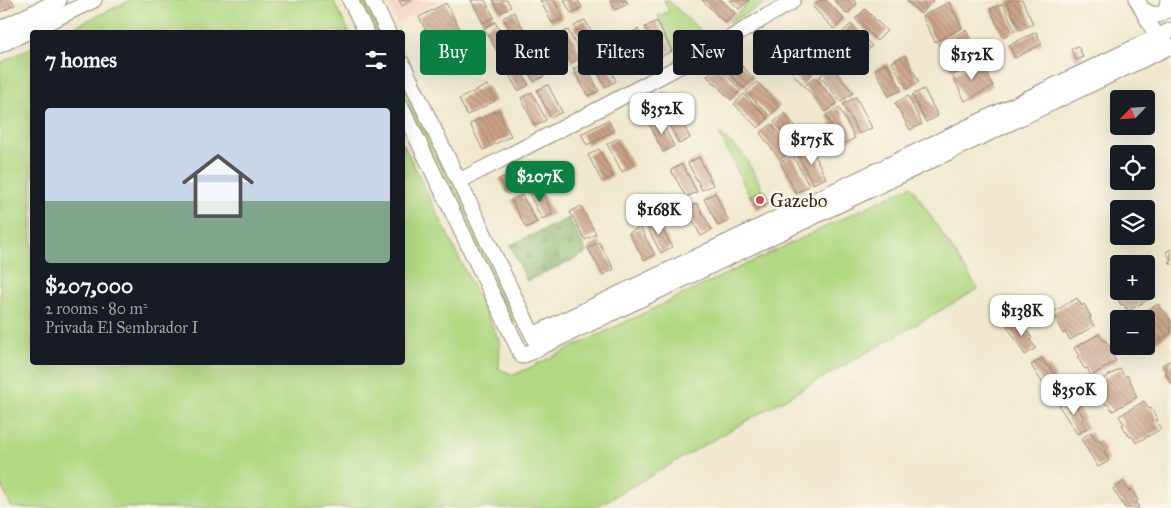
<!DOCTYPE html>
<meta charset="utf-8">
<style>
body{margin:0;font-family:"IM FELL Great Primer",serif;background:#242831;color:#f1f3f6;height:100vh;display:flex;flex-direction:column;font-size:19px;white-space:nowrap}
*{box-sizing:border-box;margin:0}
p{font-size:16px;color:#9ea1a6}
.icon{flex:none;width:28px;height:28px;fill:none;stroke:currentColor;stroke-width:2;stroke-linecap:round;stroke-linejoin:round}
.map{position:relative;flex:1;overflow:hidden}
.details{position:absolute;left:30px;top:30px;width:375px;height:335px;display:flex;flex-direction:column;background:#171b24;border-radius:5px;box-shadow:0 5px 20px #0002}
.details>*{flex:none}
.top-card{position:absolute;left:420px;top:30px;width:475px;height:45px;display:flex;gap:10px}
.needle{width:32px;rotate:245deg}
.tools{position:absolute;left:1110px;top:90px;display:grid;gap:10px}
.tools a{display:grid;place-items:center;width:45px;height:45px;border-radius:5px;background:#171b24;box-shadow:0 5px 20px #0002;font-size:25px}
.price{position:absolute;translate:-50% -42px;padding:0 11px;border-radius:10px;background:#fff;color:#222;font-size:16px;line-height:32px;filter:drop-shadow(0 1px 2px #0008)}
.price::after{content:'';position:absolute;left:50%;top:30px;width:15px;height:11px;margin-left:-8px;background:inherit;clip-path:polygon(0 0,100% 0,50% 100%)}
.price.selected{background:#0b8043;color:#fff}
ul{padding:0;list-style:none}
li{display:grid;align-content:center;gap:10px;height:265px;padding:0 15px}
li span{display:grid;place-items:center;height:155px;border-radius:5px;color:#555}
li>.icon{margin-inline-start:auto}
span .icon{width:90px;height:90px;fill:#fffc;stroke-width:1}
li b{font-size:21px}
h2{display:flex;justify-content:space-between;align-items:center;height:60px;padding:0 15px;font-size:21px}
.chip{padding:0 18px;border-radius:5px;background:#171b24;box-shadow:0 5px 20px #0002;font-size:18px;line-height:45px}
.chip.selected{background:#0b8043;color:#fff}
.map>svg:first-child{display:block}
.built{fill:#f6d2c4}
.green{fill:#b1d882;stroke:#768150}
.forest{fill:url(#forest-firs);stroke:#647147}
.building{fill:url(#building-back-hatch)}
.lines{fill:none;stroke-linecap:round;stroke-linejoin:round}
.minor-casing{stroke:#968a76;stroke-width:17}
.minor{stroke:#fff;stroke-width:15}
.poi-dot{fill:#d1495b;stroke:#fbf7ec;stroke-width:2}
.labels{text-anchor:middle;stroke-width:4.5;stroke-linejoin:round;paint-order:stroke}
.poi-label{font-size:19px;fill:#3b2a1e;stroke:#fbf7ec;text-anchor:start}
</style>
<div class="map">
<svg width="1171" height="508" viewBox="0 0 1171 508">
<defs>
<pattern id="forest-firs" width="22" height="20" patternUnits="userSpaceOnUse" patternTransform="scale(1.25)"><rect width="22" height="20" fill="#8cb870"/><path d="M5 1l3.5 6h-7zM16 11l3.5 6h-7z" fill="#74965b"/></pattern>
<pattern id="building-back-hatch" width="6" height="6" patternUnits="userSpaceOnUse" patternTransform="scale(1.25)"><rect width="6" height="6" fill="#cba388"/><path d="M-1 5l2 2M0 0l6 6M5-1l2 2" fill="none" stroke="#a6856f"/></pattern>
</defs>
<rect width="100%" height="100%" fill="#fbf7ec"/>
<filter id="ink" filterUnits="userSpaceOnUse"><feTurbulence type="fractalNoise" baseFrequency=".02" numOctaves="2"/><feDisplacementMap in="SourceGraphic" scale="10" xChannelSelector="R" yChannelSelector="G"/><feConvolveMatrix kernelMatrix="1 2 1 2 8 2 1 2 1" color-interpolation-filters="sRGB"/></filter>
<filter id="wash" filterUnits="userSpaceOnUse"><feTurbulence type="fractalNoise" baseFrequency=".0096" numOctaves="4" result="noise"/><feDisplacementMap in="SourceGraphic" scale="20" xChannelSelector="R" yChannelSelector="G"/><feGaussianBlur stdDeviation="1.12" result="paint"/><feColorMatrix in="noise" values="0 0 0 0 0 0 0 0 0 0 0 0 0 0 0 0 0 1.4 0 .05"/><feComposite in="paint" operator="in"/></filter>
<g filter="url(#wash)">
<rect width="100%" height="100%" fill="#f0e9cf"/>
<path class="built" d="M387,0h53l-43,23z"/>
<path class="green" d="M131,0h202l16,32h-286z
M356,0h8l16,32h-8z
M664,0h4l37,35 -31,16 -16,-35 11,-5z
M750,0h19l1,1 -42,22z
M32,47v315h370l1,-219 97,199 -1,27 15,6 397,-189 67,103 -384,219h-582l-12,-25v-420z
M403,78l116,240 -2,3 -3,1 -5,-4 -106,-222z
M719,133l22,19 14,22 8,17 -13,6z"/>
<path class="forest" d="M569,218l18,35 -60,28 -17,-36z"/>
<g id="blocks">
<path class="building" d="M0,0h12l3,5 -7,3v1l-8,3z
M399,0h14l-11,6z
M471,0h14l9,17 -11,6z
M493,0h14l4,7 -11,6z
M540,0h14l9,18 -11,5z
M564,0h14l4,7 -11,6z
M610,0h16l2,4 -13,6z
M702,0h20l13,13 -10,10z
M730,0h19l-10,9z
M820,0h6l18,19 -10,10 -21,-22z
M834,0h20l3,4 -10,10z
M906,0h28l-13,14z
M1011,0h11l11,24 -13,6 -13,-28z
M949,2l13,26 -27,14 -13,-26z
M446,3l14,26 -28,14 -13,-26z
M1003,4l12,27 -12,6 -13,-28z
M865,9l22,22 -10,10 -22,-22z
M514,12l15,27 -11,6 -15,-27z
M585,20l15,28 -11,5 -15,-27z
M657,21l15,30 -12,6 -15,-30z
M495,22l15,28 -11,5 -15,-27z
M851,24l21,22 -10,10 -21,-22z
M638,29l15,27 -11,6 -15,-27z
M568,30l14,27 -11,6 -15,-27z
M966,30l13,26 -28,14 -13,-26z
M1036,32l6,12 -27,14 -6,-13z
M462,34l13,26 -28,14 -13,-26z
M802,36l23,25 -11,10 -23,-25z
M1078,46l5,11 -7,3 -5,-11z
M530,49l14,27 -10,6 -15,-27z
M789,49l23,25 -10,10 -23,-26z
M602,53l14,28 -11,6 -14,-28z
M730,54l24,24 -11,10 -23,-24z
M905,55l14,27 -12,7 -15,-27z
M514,58l15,27 -11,6 -15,-27z
M980,61l13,25 -28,15 -13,-26z
M584,63l15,28 -11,5 -15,-27z
M887,63l15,27 -13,6 -14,-27z
M717,66l24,24 -10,10 -24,-24z
M831,66l22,27 -12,9 -21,-26z
M815,77l22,26 -11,9 -22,-26z
M757,82l23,24 -10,10 -24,-24z
M487,85l8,16 -28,14 -8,-16z
M548,85l14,27 -11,6 -14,-28z
M924,89l14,27 -12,6 -14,-27z
M665,91l6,11 -28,14 -5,-11z
M532,92l14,28 -11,6 -14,-28z
M744,94l24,24 -10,10 -24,-24z
M908,96l14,28 -12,6 -15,-27z
M856,97l16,31 -13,6 -16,-30z
M839,108l16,30 -13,7 -16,-30z
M498,110l13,26 -28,14 -13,-26z
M676,110l14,28 -11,6 -14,-28z
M785,113l21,28 -12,8 -20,-27z
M660,119l14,27 -11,6 -14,-28z
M608,120l6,11 -27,14 -6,-11z
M772,124l20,28 -12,8 -20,-27z
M618,138l15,28 -11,6 -15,-28z
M811,148l15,30 -13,6 -15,-30z
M599,149l14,27 -11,6 -14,-27z
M793,156l16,30 -13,7 -16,-31z
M699,157l14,28 -11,5 -14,-27z
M682,164l15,28 -11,5 -15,-27z
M529,165l8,15 -30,14 -8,-15z
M539,186l14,28 -11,5 -14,-27z
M763,191l6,13 -13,6 -6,-13z
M715,193l14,28 -11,5 -14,-27z
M522,195l15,27 -11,6 -15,-28z
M697,203l15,27 -11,6 -15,-28z
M581,206l15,28 -11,6 -15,-28z
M657,219l15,28 -11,6 -15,-28z
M640,227l15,28 -11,5 -15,-27z
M599,242l15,27 -11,6 -15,-27z
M1171,249v16l-2,-4 2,-1 -5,-8z
M1119,279v12h27v-8l3,5 -1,1 5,8 -25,14 -5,-7 -2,1 -7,-12 2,-1 -5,-8z
M1077,298l5,8 2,-2 7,13 -2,1 5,8 -24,14 -5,-8 -2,2 -7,-13 1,-1 -5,-7z
M1158,304l4,7 2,-1 7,11 -1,2 1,2v8l-21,13 -4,-6v-21h-14z
M1018,320l5,8 2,-1 7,11 -2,2 6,8 -11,7 -18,-29z
M1099,334l5,7 1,-1 8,12 -2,1 5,8 -25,15 -4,-8 -2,1 -8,-12 2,-1 -5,-8z
M1042,358l5,9 2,-1 7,11 -2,1 6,9 -11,6 -18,-28z
M1171,360v23l-6,-10 2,-1 -5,-7z
M1120,369l5,8 2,-2 7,13 -1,1 4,8 -24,14 -5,-7 -2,1 -7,-13 1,-1 -4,-8z
M1069,399l6,9 2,-2 7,12 -2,1 5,9 -10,6 -18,-28z
M1144,401l5,8 2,-1 7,12 -2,1 5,8 -25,14 -4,-7 -2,1 -8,-12 2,-1 -5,-8z
M1091,432l5,9 3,-1 7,11 -2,1 5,9 -11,6 -17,-28z
M1123,482l6,9 2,-2 7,12 -2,1 3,6h-14l-12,-19z"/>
</g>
</g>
<g filter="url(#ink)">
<use href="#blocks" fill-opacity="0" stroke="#968a76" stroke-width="1"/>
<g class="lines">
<g class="minor-casing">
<path id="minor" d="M350,0l16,32
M372,0l16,32
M1137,0l20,37 8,4
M1142,9l7,4 9,2 8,-4 2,-11
M0,29l59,-29
M0,45l94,-45
M402,63l135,281
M402,108l120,248 649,-310
M459,181c85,-43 170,-87 254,-133 26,-14 50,-31 76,-44l4,-4
M533,335l638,-305"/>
</g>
<use href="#minor" class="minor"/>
</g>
</g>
<circle class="poi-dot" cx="760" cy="200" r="5"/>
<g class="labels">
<g class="poi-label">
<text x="770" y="207">Gazebo</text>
</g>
</g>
</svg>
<div class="tools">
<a><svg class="needle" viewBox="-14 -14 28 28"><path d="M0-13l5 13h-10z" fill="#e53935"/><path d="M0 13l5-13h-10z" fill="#9ea1a6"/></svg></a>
<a><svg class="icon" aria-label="locate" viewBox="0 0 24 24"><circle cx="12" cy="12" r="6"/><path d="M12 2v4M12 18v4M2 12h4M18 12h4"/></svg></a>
<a><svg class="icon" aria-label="layers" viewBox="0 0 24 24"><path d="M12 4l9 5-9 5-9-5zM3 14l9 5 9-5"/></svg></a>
<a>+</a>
<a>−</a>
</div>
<b class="price" style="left:972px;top:81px">$152K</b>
<b class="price" style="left:662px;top:135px">$352K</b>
<b class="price" style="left:812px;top:166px">$175K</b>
<b class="price selected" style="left:540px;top:203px">$207K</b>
<b class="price" style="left:659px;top:236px">$168K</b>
<b class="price" style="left:1022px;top:337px">$138K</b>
<b class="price" style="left:1074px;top:416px">$350K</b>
<div class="top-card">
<a class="chip selected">Buy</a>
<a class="chip">Rent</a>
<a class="chip">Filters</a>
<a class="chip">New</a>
<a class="chip">Apartment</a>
</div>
<section class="details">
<h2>7 homes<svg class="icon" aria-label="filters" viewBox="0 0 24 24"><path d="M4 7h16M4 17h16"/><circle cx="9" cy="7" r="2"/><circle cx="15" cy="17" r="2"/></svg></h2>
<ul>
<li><span style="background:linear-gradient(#c9d6e8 60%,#7fa58c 0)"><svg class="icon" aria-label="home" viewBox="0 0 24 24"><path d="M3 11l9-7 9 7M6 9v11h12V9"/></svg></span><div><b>$207,000</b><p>2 rooms · 80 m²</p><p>Privada El Sembrador I</p></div></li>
</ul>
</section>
</div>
